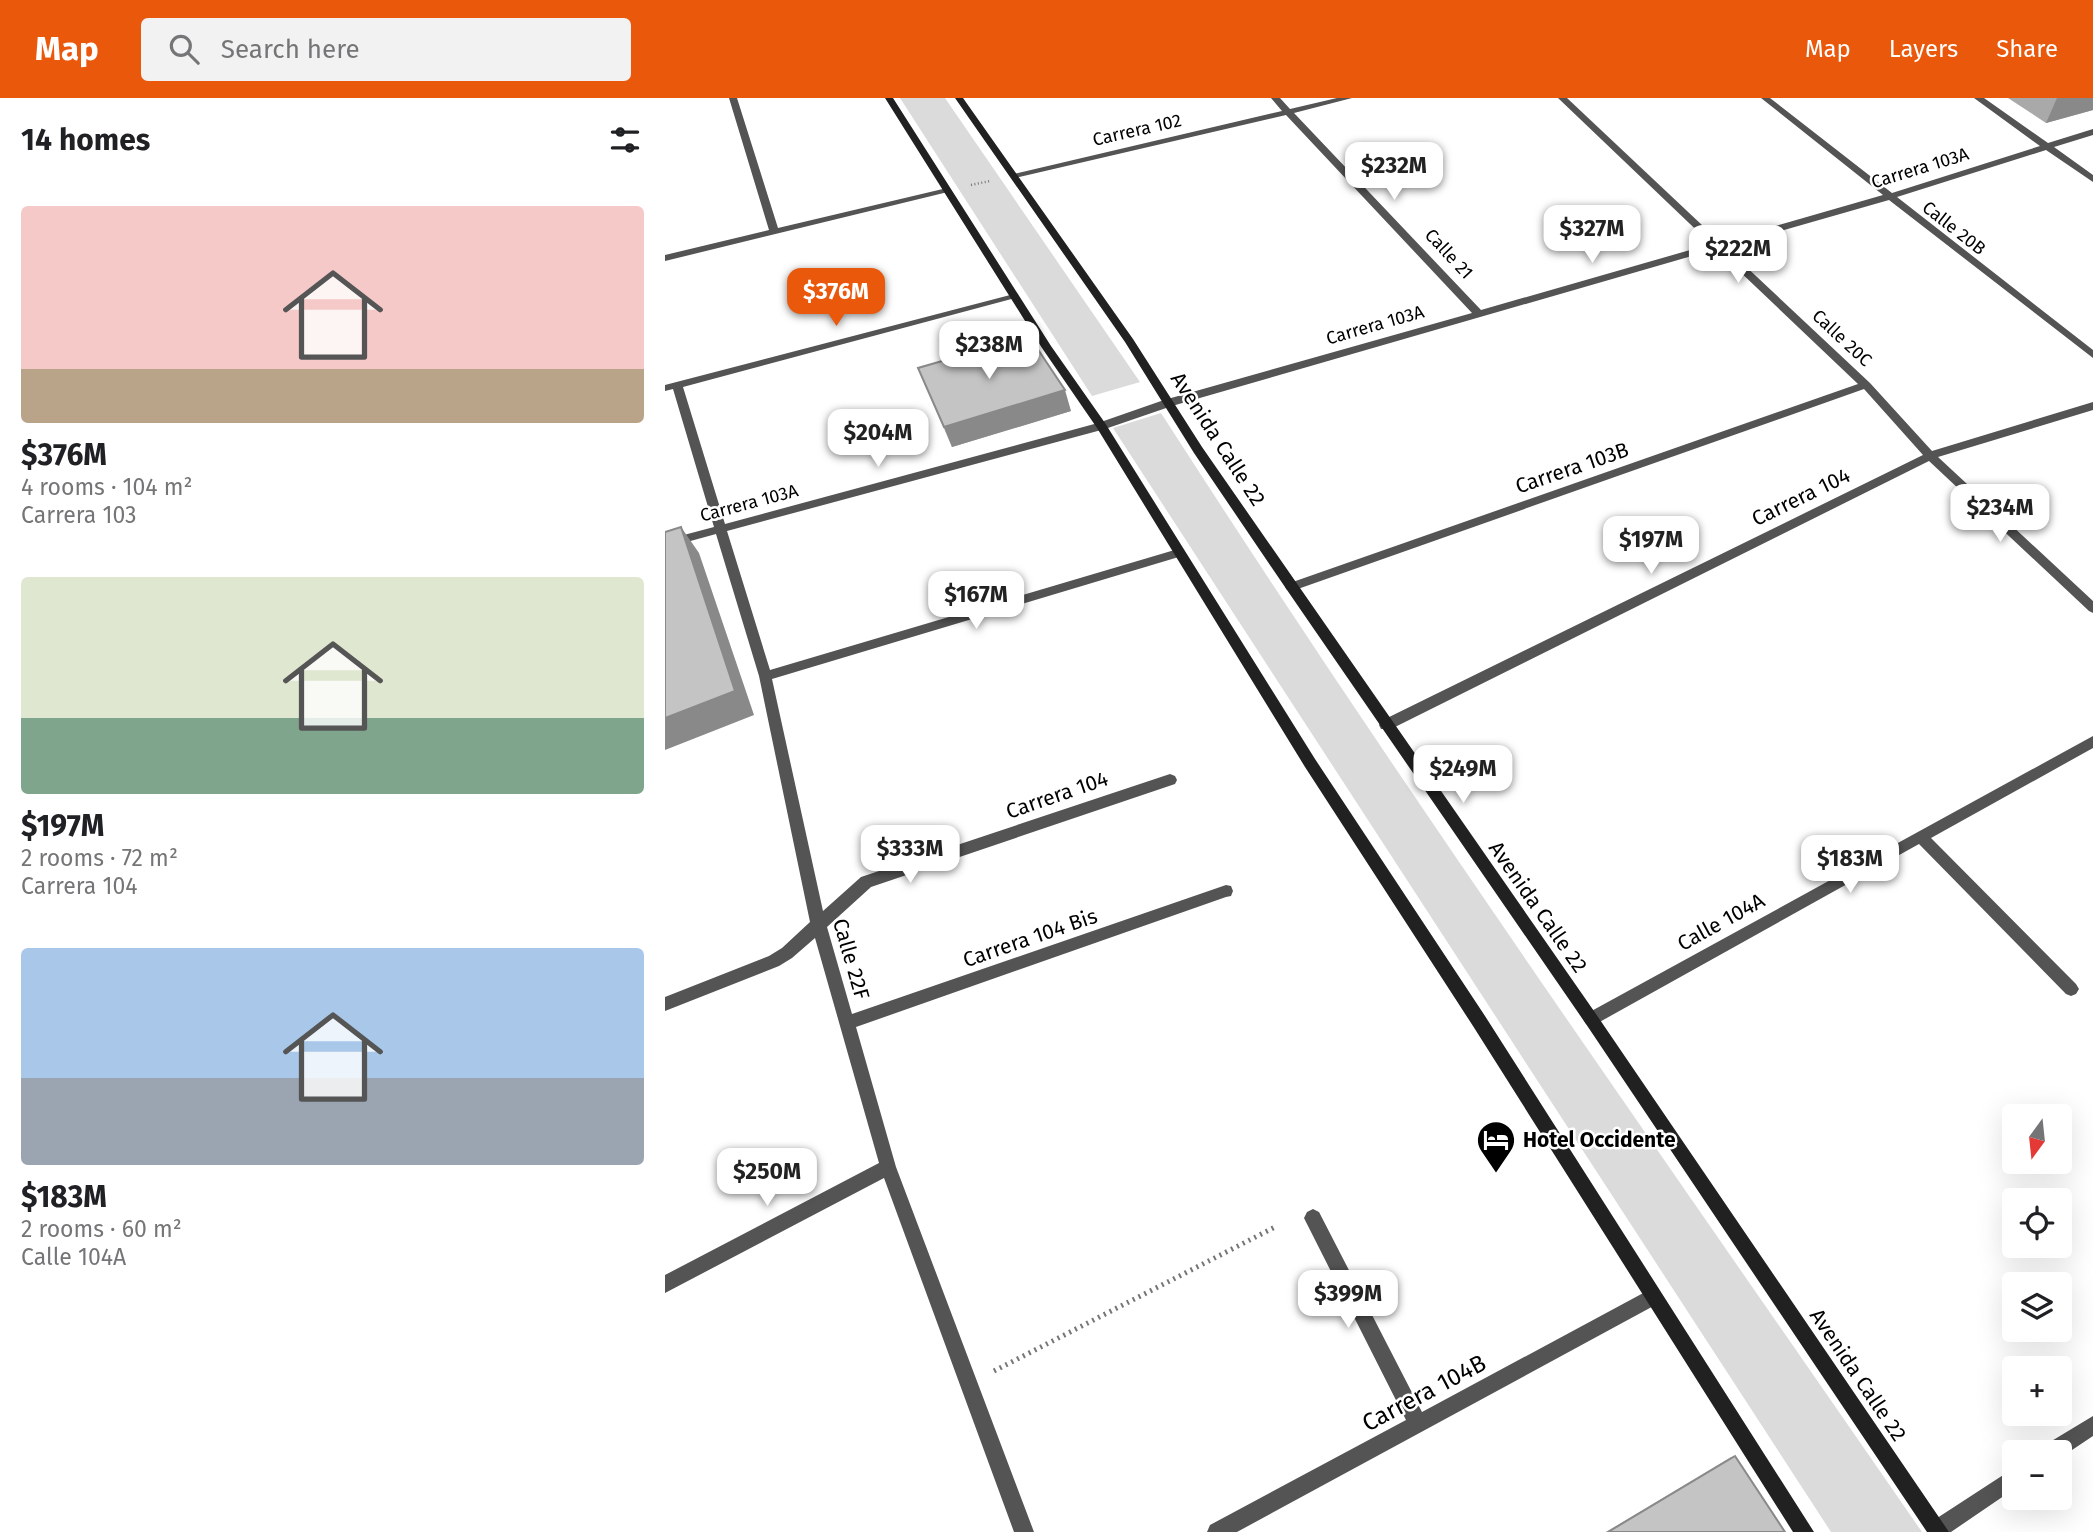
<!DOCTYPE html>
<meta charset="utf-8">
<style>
body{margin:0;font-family:"Fira Sans",sans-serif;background:#f2f2f2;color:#202124;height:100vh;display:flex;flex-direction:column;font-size:26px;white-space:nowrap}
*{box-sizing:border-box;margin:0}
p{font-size:23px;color:#757577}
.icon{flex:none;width:38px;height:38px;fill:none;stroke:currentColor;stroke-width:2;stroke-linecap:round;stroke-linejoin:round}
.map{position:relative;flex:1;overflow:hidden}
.drawer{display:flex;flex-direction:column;background:#fff;width:665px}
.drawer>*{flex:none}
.needle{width:46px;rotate:195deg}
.tools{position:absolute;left:1337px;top:1006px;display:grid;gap:14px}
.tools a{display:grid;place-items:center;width:70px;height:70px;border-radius:7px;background:#fff;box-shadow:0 7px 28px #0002;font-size:35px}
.price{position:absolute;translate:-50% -60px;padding:0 16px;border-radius:14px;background:#fff;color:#222;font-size:23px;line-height:46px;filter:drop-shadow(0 2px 4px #0008)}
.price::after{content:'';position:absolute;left:50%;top:42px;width:21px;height:16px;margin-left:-10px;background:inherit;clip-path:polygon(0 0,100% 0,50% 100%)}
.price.selected{background:#ea580c;color:#fff}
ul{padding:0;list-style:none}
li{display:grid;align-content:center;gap:14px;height:371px;padding:0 21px}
li span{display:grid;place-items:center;height:217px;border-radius:7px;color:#555}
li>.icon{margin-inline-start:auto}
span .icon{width:126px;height:126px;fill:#fffc;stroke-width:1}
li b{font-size:30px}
h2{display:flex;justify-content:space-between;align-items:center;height:84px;padding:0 21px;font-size:30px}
header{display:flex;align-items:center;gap:42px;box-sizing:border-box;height:98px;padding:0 35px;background:#ea580c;color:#fff}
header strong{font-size:33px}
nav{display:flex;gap:38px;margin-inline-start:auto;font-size:24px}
.search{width:490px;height:63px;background:#f2f2f2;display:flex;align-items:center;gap:18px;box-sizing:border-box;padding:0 24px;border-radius:7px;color:#757577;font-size:26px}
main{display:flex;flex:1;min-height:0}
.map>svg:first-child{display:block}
.green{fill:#dbdbdb}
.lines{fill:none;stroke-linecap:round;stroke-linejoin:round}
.path-far1{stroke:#767676;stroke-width:2.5;stroke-dasharray:1 2.5;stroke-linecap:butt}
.path{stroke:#767676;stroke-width:5;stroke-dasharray:2 4.5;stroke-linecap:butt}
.street{fill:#545454;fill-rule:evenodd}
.secondary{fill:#212121;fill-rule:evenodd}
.wall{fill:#a9a9a9}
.shaded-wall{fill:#898989}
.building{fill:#c4c4c4;stroke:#898989;stroke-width:2}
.labels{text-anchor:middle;stroke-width:5;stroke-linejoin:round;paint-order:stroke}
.far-street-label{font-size:18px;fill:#000;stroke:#fff}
.street-label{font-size:21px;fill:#000;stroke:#fff}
.poi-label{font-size:21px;font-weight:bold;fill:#000;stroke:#fff;text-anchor:start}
.near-street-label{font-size:24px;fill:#000;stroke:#fff}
</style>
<header>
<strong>Map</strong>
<div class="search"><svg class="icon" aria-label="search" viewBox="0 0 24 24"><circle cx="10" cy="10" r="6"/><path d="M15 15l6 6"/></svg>Search here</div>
<nav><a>Map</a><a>Layers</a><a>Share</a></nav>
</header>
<main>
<section class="drawer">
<h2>14 homes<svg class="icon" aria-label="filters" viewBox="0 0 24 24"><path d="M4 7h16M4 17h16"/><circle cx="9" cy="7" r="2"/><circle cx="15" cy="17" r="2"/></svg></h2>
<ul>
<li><span style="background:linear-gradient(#f6c9c9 75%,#b9a48a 0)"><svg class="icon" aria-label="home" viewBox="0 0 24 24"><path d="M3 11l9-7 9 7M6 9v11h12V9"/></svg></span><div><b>$376M</b><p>4 rooms · 104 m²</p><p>Carrera 103</p></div></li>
<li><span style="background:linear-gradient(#dfe7d0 65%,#7fa58c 0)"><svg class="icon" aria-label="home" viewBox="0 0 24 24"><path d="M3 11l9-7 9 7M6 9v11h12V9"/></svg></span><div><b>$197M</b><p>2 rooms · 72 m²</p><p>Carrera 104</p></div></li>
<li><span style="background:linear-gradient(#a9c7e8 60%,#9aa5b1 0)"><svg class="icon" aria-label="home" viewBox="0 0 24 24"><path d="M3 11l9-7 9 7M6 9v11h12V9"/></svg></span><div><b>$183M</b><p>2 rooms · 60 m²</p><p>Calle 104A</p></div></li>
</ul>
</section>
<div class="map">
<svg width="1428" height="1434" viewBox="0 0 1428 1434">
<rect width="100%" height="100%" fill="#fff"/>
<path class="green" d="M235,0h45l195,284 -48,14z
M496,315c244,380 505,748 761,1119h-91l-718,-1104z"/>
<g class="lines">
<path class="path-far1" d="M306,87l19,-4"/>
<path class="path" d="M329,1273l283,-145"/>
<path class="street" d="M64,0h8l41,130 169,-40 5,3 -287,70v-6l104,-25z
M606,0h9l10,11 47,-11h15l-58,15 187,197 230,-66 -153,-146h9l153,144 163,-47 -122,-97h9l122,95 148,-47 -66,-48h10l64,45 45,-14v6l-39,12 39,28v7l-47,-32 -149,47 196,153v8l-204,-158 -164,47 145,136 62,68 161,-49v8l-155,47 155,144v12l-4,-2 -160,-150 -538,268h-10l-2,-4 2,-4 542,-266 -59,-66 -569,201h-8l-2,-3 2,-3 571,-200 -142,-135 -544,157 -67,23 -378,102 43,139 408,-121 6,4 -2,3 -410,123 51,232 38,-34 309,-103 5,2 2,4 -2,4 -304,103 -44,40 25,87 374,-129 5,1 2,5 -2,5 -5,1 -370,130 40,140 138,365h-20l-130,-354 -219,115v-18l214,-112 -64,-225 -23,20 -13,8 -114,45v-14l104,-41 13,-8 28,-26 -51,-246 -43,-142 -51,14v-8l49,-13 -41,-138 -8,2v-6l349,-91 5,3 -336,90 42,137 373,-101 66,-23 308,-87 -186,-198 -271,63 -5,-3 272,-64z
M1428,638v12l-162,90 145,146 3,5 -3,5 -5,2 -5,-2 -147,-150 -323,180 -5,2 -5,-2 -3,-5 3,-5z
M648,1111l6,3 103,200 225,-121 6,-3 6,3 3,6 -3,6 -422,229h-30l3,-7 196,-105 -99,-196 -3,-6 3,-6z
M1428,1318v20l-33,22v-6h-17l2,-7z
M1349,1370v21l-63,43h-21l1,-10z"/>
<path class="secondary" d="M220,0h8l158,248 54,77 210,336 170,257 329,516h-21l-320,-506 -168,-259 -208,-339 -55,-80z
M290,0h8l170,241 69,108 394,567 353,518h-22l-341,-508 -299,-434 -93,-137 -69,-111z"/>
</g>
<path class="wall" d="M1343,0h85v12l-47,13z
M253,270l153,43 -119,36z
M1070,1358l50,76h-179l125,-75z"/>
<path class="shaded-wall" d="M1392,0h36v12l-47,13z
M400,292l6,21 -119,36 -8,-20z
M16,429l18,26 55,162 -89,35v-32z"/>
<path class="building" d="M364,238l36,54 -121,37 -26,-59z
M16,429l54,164 -70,27v-186z
M1070,1358l50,76h-177z"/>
<defs>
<g id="hotel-pin" transform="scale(2.0125)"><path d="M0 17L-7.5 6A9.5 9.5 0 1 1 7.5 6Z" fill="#000" stroke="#fff"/><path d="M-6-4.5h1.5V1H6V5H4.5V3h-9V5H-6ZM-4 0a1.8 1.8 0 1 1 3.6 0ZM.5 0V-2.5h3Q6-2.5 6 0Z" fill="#fff"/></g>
</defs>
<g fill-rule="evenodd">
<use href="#hotel-pin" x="831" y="1042"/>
</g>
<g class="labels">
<g class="far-street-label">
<text transform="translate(472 32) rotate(-13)" y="6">Carrera 102</text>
<text transform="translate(1255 70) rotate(-17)" y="6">Carrera 103A</text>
<text transform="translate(1289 130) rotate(38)" y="6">Calle 20B</text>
<text transform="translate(784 156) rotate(47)" y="6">Calle 21</text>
<text transform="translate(710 227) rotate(-16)" y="6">Carrera 103A</text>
<text transform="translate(1177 240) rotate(43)" y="6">Calle 20C</text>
<text transform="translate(84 405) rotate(-15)" y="6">Carrera 103A</text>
</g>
<g class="street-label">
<text transform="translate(553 341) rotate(57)" y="7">Avenida Calle 22</text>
<text transform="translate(907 370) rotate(-19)" y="7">Carrera 103B</text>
<text transform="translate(1136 399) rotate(-26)" y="7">Carrera 104</text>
<text transform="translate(392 697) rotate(-19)" y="7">Carrera 104</text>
<text transform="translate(873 809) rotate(55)" y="7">Avenida Calle 22</text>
<text transform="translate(1056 824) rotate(-29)" y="7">Calle 104A</text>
<text transform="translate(365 840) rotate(-19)" y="7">Carrera 104 Bis</text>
<text transform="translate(186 861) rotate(74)" y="7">Calle 22F</text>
<text transform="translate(1193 1277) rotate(56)" y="7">Avenida Calle 22</text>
</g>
<g class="poi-label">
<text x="858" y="1049">Hotel Occidente</text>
</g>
<g class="near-street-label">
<text transform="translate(759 1295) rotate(-28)" y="8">Carrera 104B</text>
</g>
</g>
</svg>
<div class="tools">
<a><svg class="needle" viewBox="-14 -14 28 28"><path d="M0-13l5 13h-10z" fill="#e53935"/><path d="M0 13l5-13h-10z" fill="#757577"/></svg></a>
<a><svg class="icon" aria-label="locate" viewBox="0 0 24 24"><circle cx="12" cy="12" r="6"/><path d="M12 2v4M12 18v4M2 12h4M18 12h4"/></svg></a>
<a><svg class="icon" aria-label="layers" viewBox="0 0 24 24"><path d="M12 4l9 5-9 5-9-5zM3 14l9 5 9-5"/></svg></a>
<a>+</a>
<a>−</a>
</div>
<b class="price" style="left:729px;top:104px">$232M</b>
<b class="price" style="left:927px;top:167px">$327M</b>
<b class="price" style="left:1073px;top:187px">$222M</b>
<b class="price selected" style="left:171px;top:230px">$376M</b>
<b class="price" style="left:324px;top:283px">$238M</b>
<b class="price" style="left:213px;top:371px">$204M</b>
<b class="price" style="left:1335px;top:446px">$234M</b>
<b class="price" style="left:986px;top:478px">$197M</b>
<b class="price" style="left:311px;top:533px">$167M</b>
<b class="price" style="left:798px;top:707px">$249M</b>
<b class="price" style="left:245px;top:787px">$333M</b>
<b class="price" style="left:1185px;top:797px">$183M</b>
<b class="price" style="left:102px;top:1110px">$250M</b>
<b class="price" style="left:683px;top:1232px">$399M</b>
</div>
</main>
